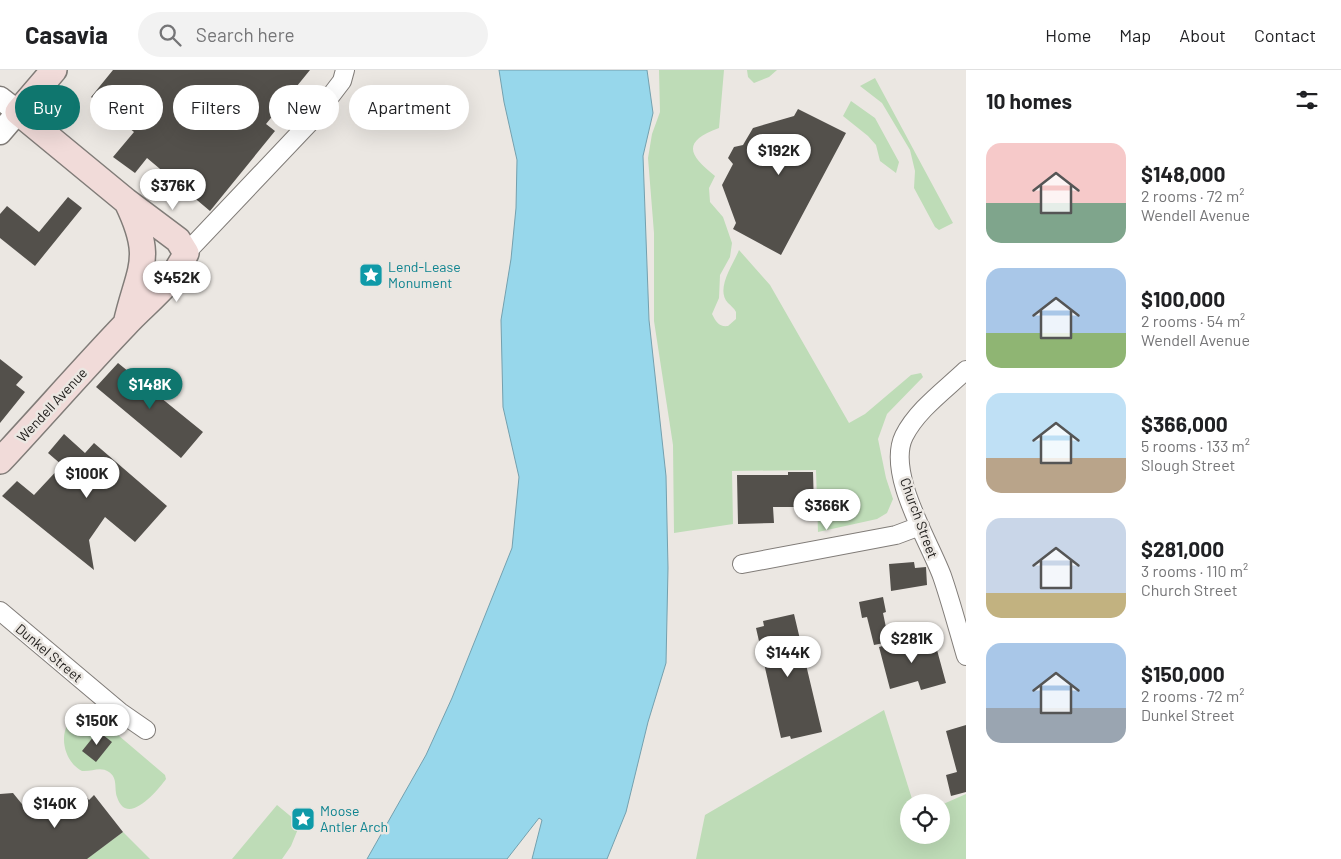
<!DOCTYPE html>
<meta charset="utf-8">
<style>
body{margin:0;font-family:Barlow,sans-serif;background:#f2f2f2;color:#202124;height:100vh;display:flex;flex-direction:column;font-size:19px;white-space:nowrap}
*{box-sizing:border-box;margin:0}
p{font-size:16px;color:#757577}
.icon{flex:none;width:28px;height:28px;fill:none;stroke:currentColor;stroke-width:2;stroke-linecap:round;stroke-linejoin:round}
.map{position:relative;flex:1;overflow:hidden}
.details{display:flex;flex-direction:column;background:#fff;width:375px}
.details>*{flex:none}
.top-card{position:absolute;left:15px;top:15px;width:475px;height:45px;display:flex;gap:10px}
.buttons{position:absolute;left:900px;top:724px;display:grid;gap:10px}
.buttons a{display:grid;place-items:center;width:50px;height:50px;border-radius:50%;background:#fff;box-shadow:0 5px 20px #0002;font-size:25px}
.price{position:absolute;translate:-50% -42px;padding:0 11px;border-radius:18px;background:#fff;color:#222;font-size:16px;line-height:32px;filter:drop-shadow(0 1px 2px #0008)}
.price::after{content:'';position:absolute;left:50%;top:30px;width:15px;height:11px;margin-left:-8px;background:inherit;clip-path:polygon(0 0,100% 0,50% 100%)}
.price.selected{background:#0f766e;color:#fff}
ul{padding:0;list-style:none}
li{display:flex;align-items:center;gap:15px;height:125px;padding:0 20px}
li span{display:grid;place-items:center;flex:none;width:140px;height:100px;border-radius:15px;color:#555}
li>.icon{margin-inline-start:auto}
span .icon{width:60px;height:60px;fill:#fffc;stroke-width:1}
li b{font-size:21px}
h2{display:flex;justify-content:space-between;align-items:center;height:60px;padding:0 20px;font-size:21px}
.chip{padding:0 18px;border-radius:22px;background:#fff;box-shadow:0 5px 20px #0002;font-size:18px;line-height:45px}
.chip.selected{background:#0f766e;color:#fff}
header{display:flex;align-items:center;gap:30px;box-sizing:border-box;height:70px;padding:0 25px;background:#fff;border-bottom:1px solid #e0e0e0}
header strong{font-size:24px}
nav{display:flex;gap:28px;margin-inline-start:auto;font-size:18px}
.search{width:350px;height:45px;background:#f2f2f2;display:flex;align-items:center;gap:12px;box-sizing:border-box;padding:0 18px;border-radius:28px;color:#757577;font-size:19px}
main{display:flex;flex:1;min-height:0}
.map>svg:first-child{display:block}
.green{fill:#bedcb7}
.water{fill:#97d7eb;stroke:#74a0ae}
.building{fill:#53504b}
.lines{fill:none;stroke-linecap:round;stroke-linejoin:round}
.minor-casing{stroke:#807c78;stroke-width:20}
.tertiary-casing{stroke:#807c78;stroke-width:25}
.secondary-casing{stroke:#807c78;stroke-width:28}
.minor{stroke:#fff;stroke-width:18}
.tertiary{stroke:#fff;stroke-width:22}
.secondary{stroke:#f1dbd9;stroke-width:25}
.labels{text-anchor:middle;stroke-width:5;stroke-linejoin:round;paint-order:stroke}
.culture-label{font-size:14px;fill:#0d838f;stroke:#ebe7e2;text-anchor:start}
.street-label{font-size:14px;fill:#23211f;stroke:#ebe7e2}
</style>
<header>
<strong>Casavia</strong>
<div class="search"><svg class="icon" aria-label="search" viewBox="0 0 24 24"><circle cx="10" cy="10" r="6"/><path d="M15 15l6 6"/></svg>Search here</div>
<nav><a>Home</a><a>Map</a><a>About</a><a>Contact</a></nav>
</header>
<main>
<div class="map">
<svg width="966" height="789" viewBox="0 0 966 789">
<rect width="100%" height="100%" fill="#ebe7e2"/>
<path class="green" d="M659,0h65l-5,58c-38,14 -30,27 -4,48l-6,12 1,14 13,15 9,26 -2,14 -10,18 -1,23 -7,16c4,8 7,13 16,12l8,-7v-7c-2,-4 -5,-6 -8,-9 -13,-14 5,-38 11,-53l31,35 79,138 16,-9 46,-39 10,-2 2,4 -36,37 -9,25 8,39 7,21 -6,14 -10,6 -59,13 -2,-62 -84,1 1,53 -59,9 -1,-88 -19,-124v-88l-6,-75 4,-24 8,-22z
M747,0h30l-8,7 -15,6 -6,-6z
M875,8l78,145 -14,7 -4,-3 -21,-39 1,-17 -5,-21 -28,-47 -22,-17z
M851,31l24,17 24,44 -3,11 -16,-12 -4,-16 -8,-9 -25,-20z
M884,640l29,92h-4v33h32v-30l25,-11v65h-270l9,-44z
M82,643l11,1 5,4 67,57 1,4c-8,11 -39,49 -49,18 -3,-9 1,-19 -8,-25 -9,-6 -17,0 -27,-1 -22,-11 -26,-50 0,-58z
M277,735l23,19 -9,22 -9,13h-50z
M123,762l27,27h-67l5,-1z"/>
<path class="water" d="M499,0h148l6,43 -10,43 6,164 17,156 2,92 -2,95 -18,59 -22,90 -19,47h-75l10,-39 -3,-2 -32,41h-140l59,-104 26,-57 60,-150 7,-71 -16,-70 -2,-87 10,-61 5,-51 1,-48 -13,-58z"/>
<path class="building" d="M113,0h197l-44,54 9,7 -65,80 -63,-53 -12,15 -22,-16 21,-25 -43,-35z
M798,39l48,24 -65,122 -48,-26 3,-6 -14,-38 11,-21 -5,-6 6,-11 9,-2 10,-17 41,-12z
M68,127l14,11 -47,58 -35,-28v-24l7,-8 32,26z
M0,289l23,18 -7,8 9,7 -25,31z
M118,293l85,69 -22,26 -85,-71z
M64,364l21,19 9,-10 73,63 -32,36 -30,-25 -16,23 5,30 -92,-74 15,-15 17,14 28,-30 -14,-12z
M788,402h25l1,35h-41l1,16 -36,1 -1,-49h51z
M914,492l1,6 11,-1 1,18 -36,6 -2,-27z
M883,527l3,15 -3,1 6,29 -15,3 -7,-28 -5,1 -3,-16z
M794,544l28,118 -31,7 -1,-3 -9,2 -25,-110 8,-2 -1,-5z
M919,566l3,8 5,-2 3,10 7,-2 9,33 -25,7 -3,-9 -28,8 -11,-42z
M966,655v67l-15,4 -5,-21 11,-3 -11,-41z
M98,661l14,11 -16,20 -14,-11z
M80,720l9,10 5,-5 29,37 -36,27h-87v-65l13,-1 17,21 27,-20 7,9z"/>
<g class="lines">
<g class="minor-casing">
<path id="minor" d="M186,183l127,-134 29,-38 3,-11
M966,300c-21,20 -49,40 -62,66 -18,37 25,105 38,140 9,26 16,53 24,80
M742,494l154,-29 24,-9
M0,541l120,101 26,18"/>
</g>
<g class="tertiary-casing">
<path id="tertiary" d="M0,28l18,14 -18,21"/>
</g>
<g class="secondary-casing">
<path id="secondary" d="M126,254c13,-57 29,-64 1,-122
M0,391c42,-45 82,-91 125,-136 22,-24 48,-41 61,-72l-8,-13 -52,-39 -108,-89 36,-42"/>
</g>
<use href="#minor" class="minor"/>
<use href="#tertiary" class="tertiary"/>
<use href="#secondary" class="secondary"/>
</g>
<defs>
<g id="sight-square" transform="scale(1.25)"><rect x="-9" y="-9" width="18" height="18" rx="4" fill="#0f9aa8" stroke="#ebe7e2"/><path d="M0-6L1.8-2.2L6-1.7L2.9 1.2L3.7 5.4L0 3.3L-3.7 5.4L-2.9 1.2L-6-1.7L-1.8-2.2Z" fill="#fff"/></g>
</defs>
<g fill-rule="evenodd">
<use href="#sight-square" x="371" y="205"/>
<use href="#sight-square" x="303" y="749"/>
</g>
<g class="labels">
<g class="culture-label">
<text x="388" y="202">Lend-Lease<tspan x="388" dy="16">Monument</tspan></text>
<text x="320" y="746">Moose<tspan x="320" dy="16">Antler Arch</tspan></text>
</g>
<g class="street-label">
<text transform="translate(52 335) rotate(-47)" y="5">Wendell Avenue</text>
<text transform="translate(919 448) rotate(70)" y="5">Church Street</text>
<text transform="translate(49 583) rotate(40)" y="5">Dunkel Street</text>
</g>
</g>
</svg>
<div class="buttons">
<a><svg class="icon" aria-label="locate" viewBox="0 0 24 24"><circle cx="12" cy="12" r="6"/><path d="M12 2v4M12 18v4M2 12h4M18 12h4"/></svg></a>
</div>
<b class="price" style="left:779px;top:106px">$192K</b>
<b class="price" style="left:173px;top:141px">$376K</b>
<b class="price" style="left:177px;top:233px">$452K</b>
<b class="price selected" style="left:150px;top:340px">$148K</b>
<b class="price" style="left:87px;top:429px">$100K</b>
<b class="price" style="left:827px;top:461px">$366K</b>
<b class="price" style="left:912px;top:594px">$281K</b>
<b class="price" style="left:788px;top:608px">$144K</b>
<b class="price" style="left:97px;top:676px">$150K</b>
<b class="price" style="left:55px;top:759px">$140K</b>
<div class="top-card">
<a class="chip selected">Buy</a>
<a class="chip">Rent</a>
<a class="chip">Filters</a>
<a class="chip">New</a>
<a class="chip">Apartment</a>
</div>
</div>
<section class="details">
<h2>10 homes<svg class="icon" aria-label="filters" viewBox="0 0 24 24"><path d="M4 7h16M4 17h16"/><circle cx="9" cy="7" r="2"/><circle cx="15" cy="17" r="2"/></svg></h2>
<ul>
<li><span style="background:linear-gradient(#f6c9c9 60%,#7fa58c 0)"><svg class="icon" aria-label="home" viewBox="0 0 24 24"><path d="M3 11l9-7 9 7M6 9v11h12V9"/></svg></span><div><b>$148,000</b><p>2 rooms · 72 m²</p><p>Wendell Avenue</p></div></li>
<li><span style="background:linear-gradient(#a9c7e8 65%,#8fb573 0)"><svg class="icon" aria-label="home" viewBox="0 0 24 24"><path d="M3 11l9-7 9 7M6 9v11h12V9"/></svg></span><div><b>$100,000</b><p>2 rooms · 54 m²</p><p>Wendell Avenue</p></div></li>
<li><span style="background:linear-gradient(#bfe0f5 65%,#b9a48a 0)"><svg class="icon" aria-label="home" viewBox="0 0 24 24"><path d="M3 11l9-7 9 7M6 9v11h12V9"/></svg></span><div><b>$366,000</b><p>5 rooms · 133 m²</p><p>Slough Street</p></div></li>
<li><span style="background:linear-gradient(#c9d6e8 75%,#c2b280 0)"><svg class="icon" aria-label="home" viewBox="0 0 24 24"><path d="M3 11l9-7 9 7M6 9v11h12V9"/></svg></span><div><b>$281,000</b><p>3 rooms · 110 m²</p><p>Church Street</p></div></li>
<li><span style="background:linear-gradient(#a9c7e8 65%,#9aa5b1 0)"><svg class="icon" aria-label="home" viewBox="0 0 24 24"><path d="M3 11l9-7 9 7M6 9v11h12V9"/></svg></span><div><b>$150,000</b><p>2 rooms · 72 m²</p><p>Dunkel Street</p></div></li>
</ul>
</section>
</main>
